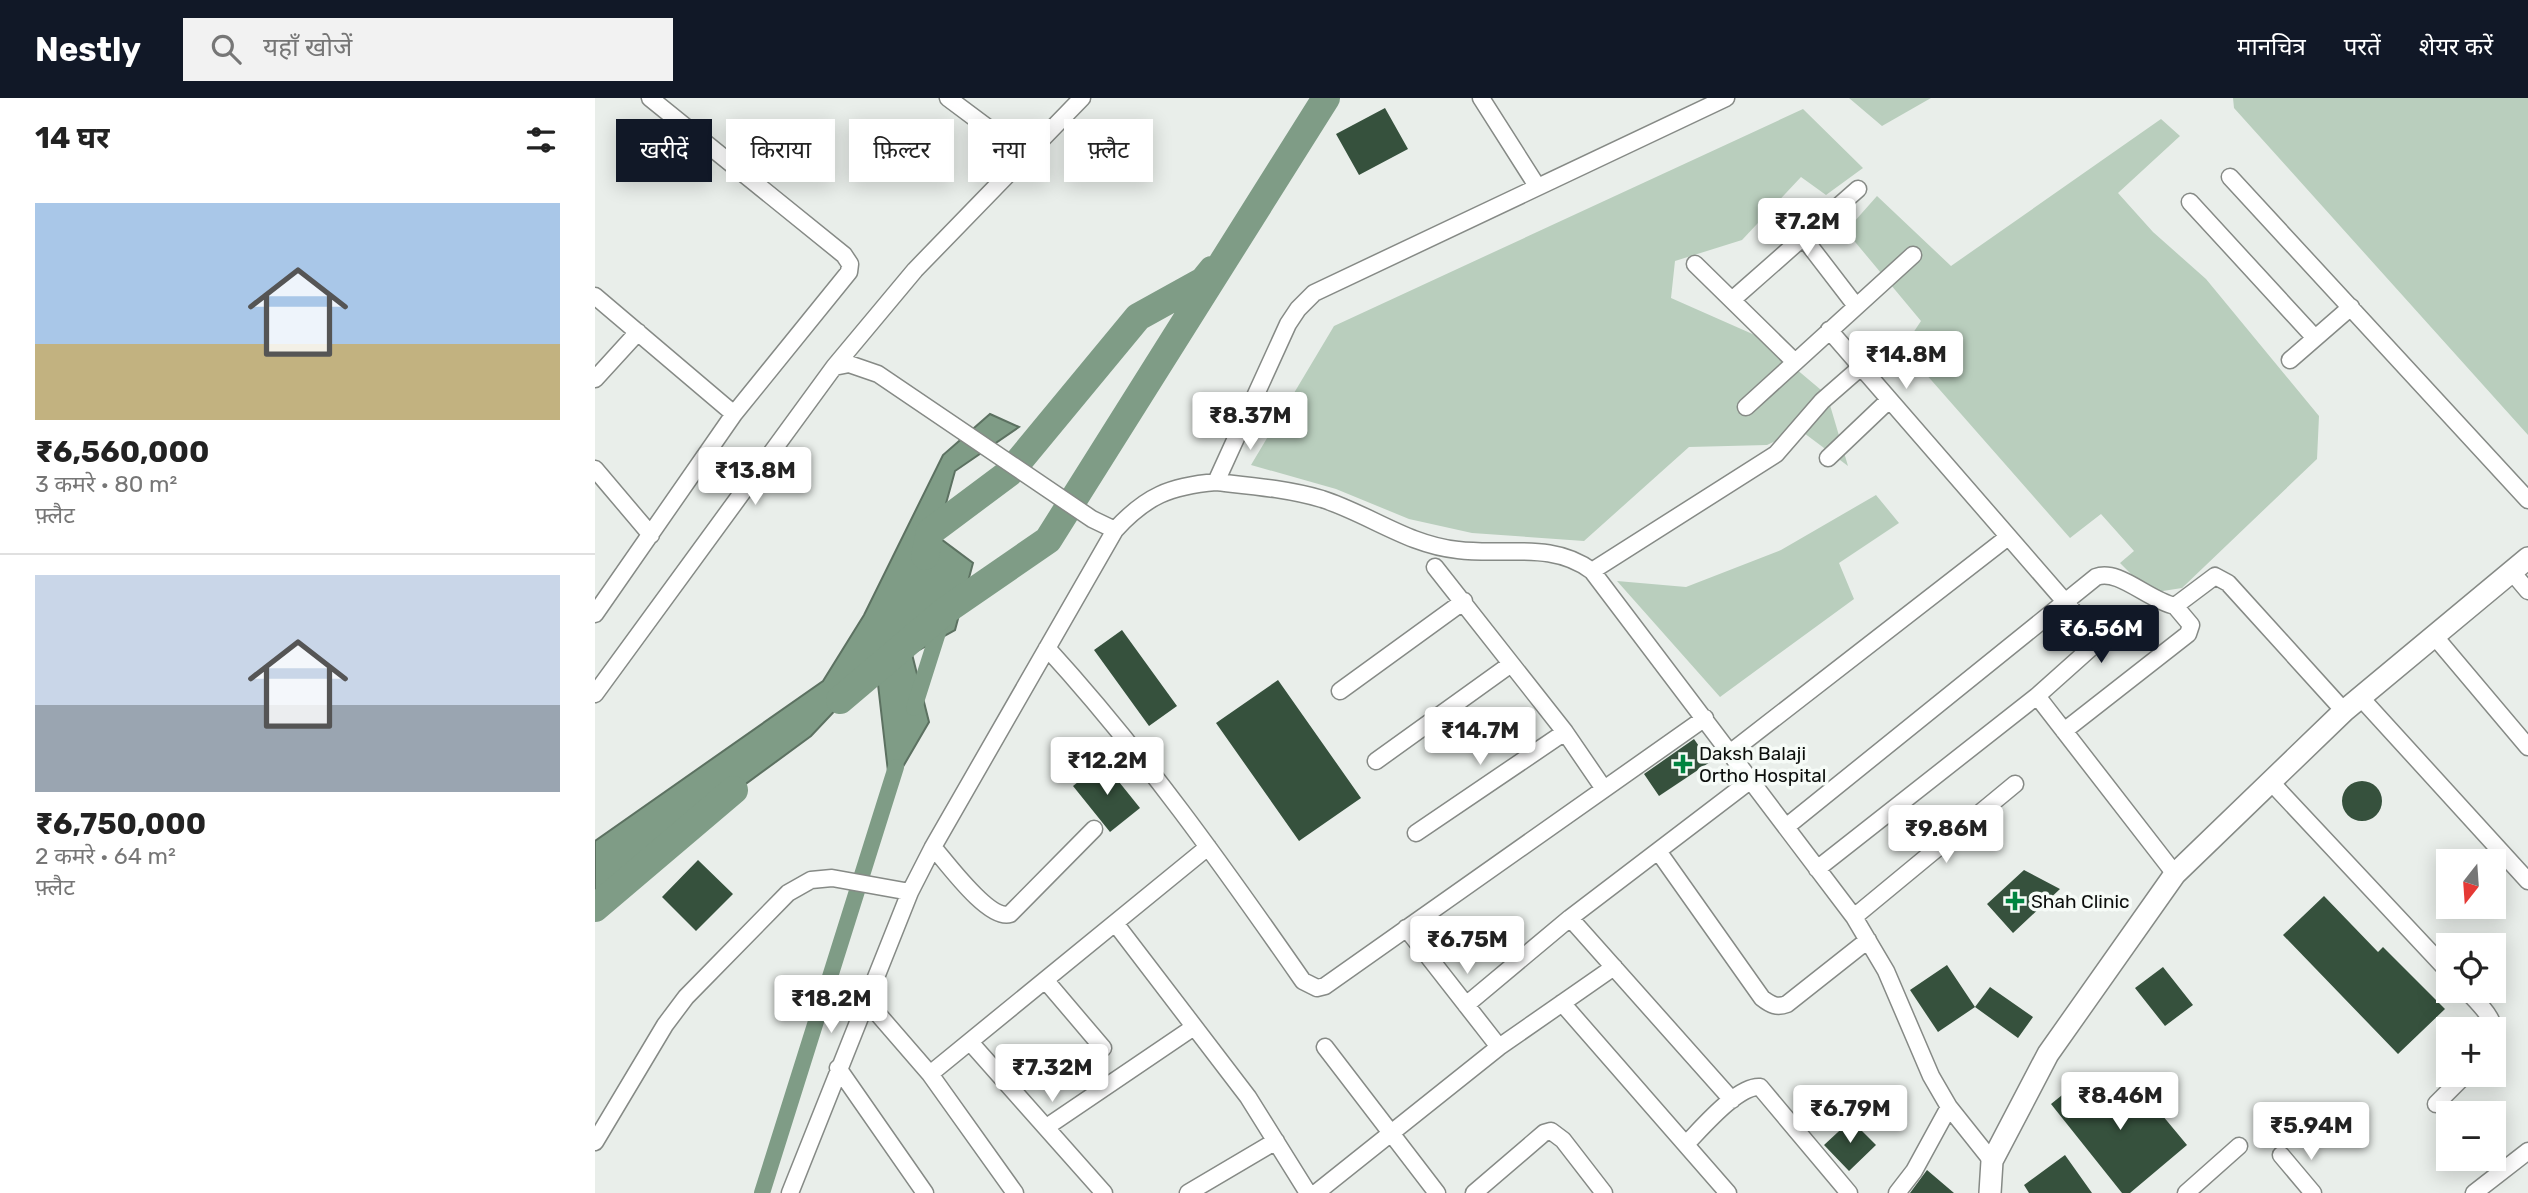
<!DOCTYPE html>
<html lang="hi">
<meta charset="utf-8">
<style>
body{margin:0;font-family:Rubik,"Noto Sans Devanagari",sans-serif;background:#f2f2f2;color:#222;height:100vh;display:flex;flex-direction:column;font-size:26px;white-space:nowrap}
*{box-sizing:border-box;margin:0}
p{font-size:23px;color:#767676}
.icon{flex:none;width:38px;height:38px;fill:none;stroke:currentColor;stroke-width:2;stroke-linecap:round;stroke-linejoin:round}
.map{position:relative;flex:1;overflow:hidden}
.side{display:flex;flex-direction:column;background:#fff;width:595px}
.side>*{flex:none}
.hud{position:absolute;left:21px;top:21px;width:665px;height:63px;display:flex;gap:14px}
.needle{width:46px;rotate:197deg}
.tools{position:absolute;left:1841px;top:751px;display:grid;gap:14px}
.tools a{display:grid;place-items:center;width:70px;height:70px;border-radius:0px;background:#fff;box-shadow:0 4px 18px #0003;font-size:35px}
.price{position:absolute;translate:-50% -60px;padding:0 16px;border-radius:7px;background:#fff;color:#222;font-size:23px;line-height:46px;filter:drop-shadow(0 2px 4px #0008)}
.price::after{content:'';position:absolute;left:50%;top:42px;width:21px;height:16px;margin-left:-10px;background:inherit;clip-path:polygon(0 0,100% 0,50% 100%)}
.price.on{background:#111827;color:#fff}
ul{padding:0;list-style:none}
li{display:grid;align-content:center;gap:14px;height:371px;padding:0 35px}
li+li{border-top:2px solid #e0e0e0}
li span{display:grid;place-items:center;height:217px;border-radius:0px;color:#555}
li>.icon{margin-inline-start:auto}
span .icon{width:126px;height:126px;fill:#fffc;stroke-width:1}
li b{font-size:30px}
h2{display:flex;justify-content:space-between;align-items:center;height:84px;padding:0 35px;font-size:30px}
.chip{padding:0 24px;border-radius:0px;background:#fff;box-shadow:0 4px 18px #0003;font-size:24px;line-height:63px}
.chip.on{background:#111827;color:#fff}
header{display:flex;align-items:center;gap:42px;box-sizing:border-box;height:98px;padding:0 35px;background:#111827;color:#fff}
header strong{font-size:33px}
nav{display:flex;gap:38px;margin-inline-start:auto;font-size:24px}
.search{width:490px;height:63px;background:#f2f2f2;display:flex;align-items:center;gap:18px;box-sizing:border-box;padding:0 24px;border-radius:0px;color:#767676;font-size:26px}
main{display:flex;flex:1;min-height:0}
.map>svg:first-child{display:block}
.green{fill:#b9cebd}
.water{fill:#7f9c86;stroke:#5c7161;stroke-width:2}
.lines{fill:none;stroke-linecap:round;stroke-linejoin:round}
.canal{stroke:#7f9c86;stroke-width:16}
.river{stroke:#7f9c86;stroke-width:28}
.building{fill:#36513d}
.minor-casing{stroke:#868a86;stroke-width:19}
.major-casing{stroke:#868a86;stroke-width:24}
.minor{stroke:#fff;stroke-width:16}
.major{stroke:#fff;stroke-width:21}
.poi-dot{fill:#008440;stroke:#f6fbf7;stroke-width:2.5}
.labels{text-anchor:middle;stroke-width:7;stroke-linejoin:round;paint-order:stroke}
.poi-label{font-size:19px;fill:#0c0e0c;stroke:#f6fbf7;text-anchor:start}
</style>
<header>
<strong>Nestly</strong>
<div class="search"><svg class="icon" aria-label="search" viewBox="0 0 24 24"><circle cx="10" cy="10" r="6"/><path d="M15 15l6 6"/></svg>यहाँ खोजें</div>
<nav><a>मानचित्र</a><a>परतें</a><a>शेयर करें</a></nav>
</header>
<main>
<section class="side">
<h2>14 घर<svg class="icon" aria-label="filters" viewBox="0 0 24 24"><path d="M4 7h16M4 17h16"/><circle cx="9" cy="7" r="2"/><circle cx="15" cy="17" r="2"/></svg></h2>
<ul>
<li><span style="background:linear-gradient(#a9c7e8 65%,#c2b280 0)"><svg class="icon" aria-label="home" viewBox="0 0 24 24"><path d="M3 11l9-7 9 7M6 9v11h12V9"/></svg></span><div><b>₹6,560,000</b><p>3 कमरे · 80 m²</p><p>फ़्लैट</p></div></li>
<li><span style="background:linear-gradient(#c9d6e8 60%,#9aa5b1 0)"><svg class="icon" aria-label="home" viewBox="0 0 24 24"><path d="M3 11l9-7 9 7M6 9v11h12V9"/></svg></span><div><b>₹6,750,000</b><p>2 कमरे · 64 m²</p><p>फ़्लैट</p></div></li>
</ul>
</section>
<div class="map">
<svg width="1933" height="1095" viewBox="0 0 1933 1095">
<rect width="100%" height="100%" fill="#e9eeea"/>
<path class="green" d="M1254,0h82l-49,28z
M1638,0h295v337l-294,-327z
M1208,11l60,59 -37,27 -25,-18 -59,63 -67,21 -4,37 86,38 70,59 21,71 -48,-36 -33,15 -78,2 -105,94 -112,-8 -63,-14 -73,-30 -85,-24 83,-139z
M1566,21l19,17 -62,57 35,39 53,47 113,137 -2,43 -135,129 -32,5 -30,-30 14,-12 -33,-37 -31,24 -167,-190 18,-27 -75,-90 31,-35 74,70z
M1281,397l23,28 -60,40 15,36 -134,98 -103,-116 69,6 95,-37z"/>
<path class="water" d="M395,316l29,13 -64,44 -18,65 36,27 -18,67 -43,24 17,68 -39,67 -14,-122 -65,69 -216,159v-54l228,-160 41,-66 79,-160z"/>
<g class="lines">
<path class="canal" d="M319,610l27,-85
M167,1095l134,-426"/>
<path class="river" d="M330,458l5,-24 79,-59 129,-156 65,-36 9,-11
M245,602l105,-89 103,-71 278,-442
M0,810l139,-118"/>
</g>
<path class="building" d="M790,10l23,41 -49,26 -23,-41z
M527,532l55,76 -28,20 -55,-76z
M683,582l83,118 -62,43 -83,-118z
M1099,641l16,23 -51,34 -15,-22z
M508,664l37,46 -30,24 -37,-46z
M1747 703a20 20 0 1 1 40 0a20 20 0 1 1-40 0Z
M103,762l35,34 -37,37 -34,-34z
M1429,772l36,19 -47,44 -26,-29z
M1729,798l54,56 5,-5 62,62 -47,45 -115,-119z
M1352,867l28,42 -37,25 -28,-42z
M1568,869l30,38 -28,21 -30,-38z
M1395,889l43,30 -15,21 -43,-31z
M1492,977l20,26 26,-21 54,65 -57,48h-8l-71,-89z
M1256,1022l25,25 -27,26 -25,-26z
M1470,1057l27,38h-63l-5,-8z
M1332,1072l27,23h-44z"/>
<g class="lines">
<g class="minor-casing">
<path id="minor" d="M353,0l79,59
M886,0l56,88
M1635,79l298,323
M1595,104l125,136
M1208,139l53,69
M1100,166l100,98
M0,198l139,118
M1137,202l126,-111
M1234,232l265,305 -1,11 -56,50 138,178
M1695,262l61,-53
M239,269l81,-97 167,-172
M0,281l43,-47
M1151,309l167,-152
M1233,360l61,-58
M0,371l56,66
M621,384c36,4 72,7 106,17 47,15 86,46 136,51 47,6 94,-9 134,21l262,346 32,54 45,105 18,31 43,54
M840,469l130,165 39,57
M997,473l184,-117 46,-53 39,-34
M1917,474l16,19
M0,516l139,-200 115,-142 1,-8 -6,-9 -194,-157
M1841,540l92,109
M452,550c95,104 176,218 256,333l14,7 8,-2 380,-268
M745,593l124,-90
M0,596l239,-327 15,-3 29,10 214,145 23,11
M1766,600l167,183
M1469,633l124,-97 3,-9 -16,-19 40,-30 13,7 116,128
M1136,654l277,-215
M781,663l135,-97
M1675,683l178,190
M1191,729l310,-250c22,-9 52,23 79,29
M821,735l149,-101
M338,749c14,16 56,74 77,67l84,-85
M1063,753l104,147c9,7 15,10 25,6l81,-64
M1222,771l220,-173
M1259,819l161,-133
M975,820l162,182
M520,825l133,174 60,96
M811,830l93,119
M451,883l57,67
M1871,892c17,18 32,30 28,55
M270,901l65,75 278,-227
M967,905l166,190
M871,907l104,-87 181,-138
M375,944l134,151
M730,949l112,146
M243,970l87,125
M335,976l85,119
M1841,1006l30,-30
M453,1028l146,-99
M0,1044l70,-117 21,-28 102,-104 23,-13 21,-2 78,14 23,-45 182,-317c31,-34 55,-44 101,-48l72,-158 10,-15 16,-16 412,-195
M1091,1046c16,-16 52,-59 74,-57l89,106
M1686,1057l32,38
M195,1095l120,-301
M593,1095l88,-52
M721,1095l183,-146 115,-80
M879,1095l70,-60 7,-2 12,9 41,53
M1302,1095l17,-22 35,-64
M1591,1095l53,-47
M1879,1095l54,-42"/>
</g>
<g class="major-casing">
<path id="major" d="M1395,1095l2,-32 56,-107 127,-180 169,-163 184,-153"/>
</g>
<use href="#minor" class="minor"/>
<use href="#major" class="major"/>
</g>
<g class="poi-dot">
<path d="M1084.5 655.5h7v7h7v7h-7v7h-7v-7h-7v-7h7z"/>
<path d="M1416.5 792.5h7v7h7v7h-7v7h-7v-7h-7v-7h7z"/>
</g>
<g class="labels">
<g class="poi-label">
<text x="1104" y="662">Daksh Balaji<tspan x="1104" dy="22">Ortho Hospital</tspan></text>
<text x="1436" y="810">Shah Clinic</text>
</g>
</g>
</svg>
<div class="tools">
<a><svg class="needle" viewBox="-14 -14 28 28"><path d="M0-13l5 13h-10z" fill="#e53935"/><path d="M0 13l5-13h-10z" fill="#767676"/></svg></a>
<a><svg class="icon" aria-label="locate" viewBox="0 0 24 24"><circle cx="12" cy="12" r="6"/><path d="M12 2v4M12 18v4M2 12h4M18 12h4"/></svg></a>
<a>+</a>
<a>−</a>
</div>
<b class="price" style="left:1212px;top:160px">₹7.2M</b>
<b class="price" style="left:1311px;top:293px">₹14.8M</b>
<b class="price" style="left:655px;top:354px">₹8.37M</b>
<b class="price" style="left:160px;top:409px">₹13.8M</b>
<b class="price on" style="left:1506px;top:567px">₹6.56M</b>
<b class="price" style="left:885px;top:669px">₹14.7M</b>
<b class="price" style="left:512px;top:699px">₹12.2M</b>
<b class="price" style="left:1351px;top:767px">₹9.86M</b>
<b class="price" style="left:872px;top:878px">₹6.75M</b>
<b class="price" style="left:236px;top:937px">₹18.2M</b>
<b class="price" style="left:457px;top:1006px">₹7.32M</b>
<b class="price" style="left:1525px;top:1034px">₹8.46M</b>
<b class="price" style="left:1255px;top:1047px">₹6.79M</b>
<b class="price" style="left:1716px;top:1064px">₹5.94M</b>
<div class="hud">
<a class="chip on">खरीदें</a>
<a class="chip">किराया</a>
<a class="chip">फ़िल्टर</a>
<a class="chip">नया</a>
<a class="chip">फ़्लैट</a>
</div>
</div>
</main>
